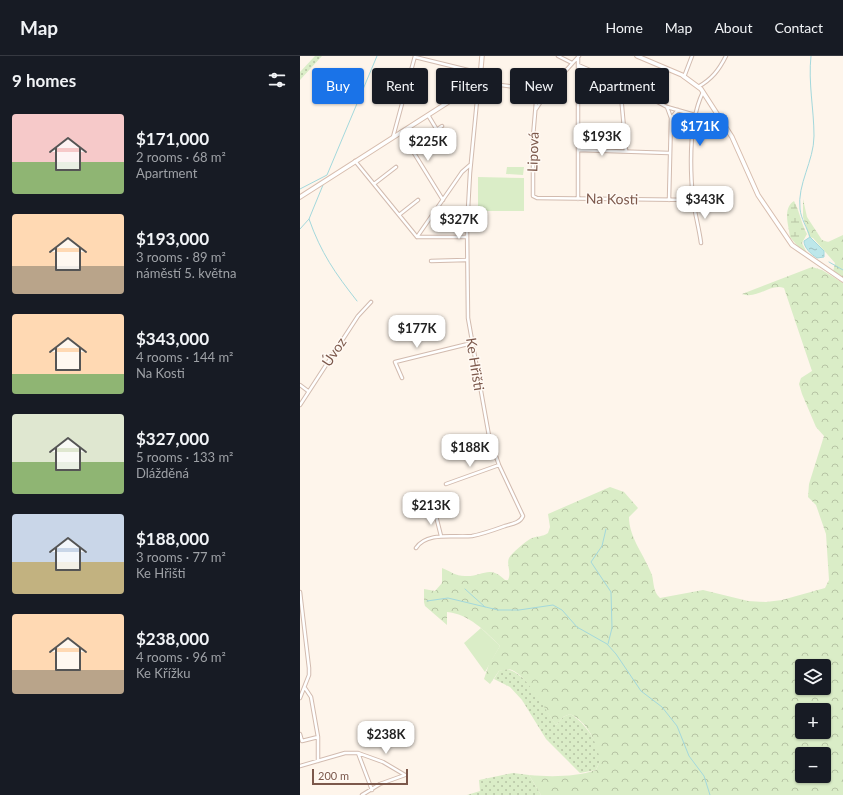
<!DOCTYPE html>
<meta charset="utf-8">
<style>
body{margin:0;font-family:Lato,sans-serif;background:#20242c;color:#f1f3f6;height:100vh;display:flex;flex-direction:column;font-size:15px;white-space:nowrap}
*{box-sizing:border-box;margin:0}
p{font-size:13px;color:#9ea1a6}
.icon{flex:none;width:22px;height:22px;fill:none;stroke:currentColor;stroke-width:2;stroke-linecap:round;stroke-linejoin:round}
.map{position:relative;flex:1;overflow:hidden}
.panel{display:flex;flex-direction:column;background:#171b24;width:300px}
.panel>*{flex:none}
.guide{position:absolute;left:12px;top:12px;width:380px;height:36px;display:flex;gap:8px}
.fabs{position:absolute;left:495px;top:603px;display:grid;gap:8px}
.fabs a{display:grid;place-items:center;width:36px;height:36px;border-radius:4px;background:#171b24;box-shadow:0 1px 3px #0004;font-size:20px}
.scale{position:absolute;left:12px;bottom:10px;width:96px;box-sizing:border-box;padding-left:4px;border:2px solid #7c584b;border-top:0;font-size:11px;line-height:14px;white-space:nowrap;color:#7c584b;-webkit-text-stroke:3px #fff9f3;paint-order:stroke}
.price{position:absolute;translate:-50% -34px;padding:0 9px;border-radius:8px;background:#fff;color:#222;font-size:13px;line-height:26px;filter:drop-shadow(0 1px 2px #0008)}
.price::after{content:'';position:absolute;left:50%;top:24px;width:12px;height:9px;margin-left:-6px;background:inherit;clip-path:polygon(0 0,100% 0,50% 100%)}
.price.selected{background:#1a73e8;color:#fff}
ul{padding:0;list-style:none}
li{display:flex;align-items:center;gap:12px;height:100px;padding:0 12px}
li span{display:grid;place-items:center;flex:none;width:112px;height:80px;border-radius:4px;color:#555}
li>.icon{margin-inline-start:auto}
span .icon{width:48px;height:48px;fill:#fffc;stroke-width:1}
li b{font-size:17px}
h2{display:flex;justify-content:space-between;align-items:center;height:48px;padding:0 12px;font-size:17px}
.tag{padding:0 14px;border-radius:4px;background:#171b24;box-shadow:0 1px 3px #0004;font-size:14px;line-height:36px}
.tag.selected{background:#1a73e8;color:#fff}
header{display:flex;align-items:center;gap:24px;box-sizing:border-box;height:56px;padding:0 20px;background:#171b24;border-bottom:1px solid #363941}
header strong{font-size:19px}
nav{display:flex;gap:22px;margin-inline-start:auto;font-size:14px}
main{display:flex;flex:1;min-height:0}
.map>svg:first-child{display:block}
.grass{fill:url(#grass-dots)}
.forest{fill:url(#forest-crowns);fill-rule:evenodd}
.wetland{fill:url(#wetland-marsh)}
.garden{fill:#daedc7}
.water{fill:url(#water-ripples);stroke:#a3d8dc}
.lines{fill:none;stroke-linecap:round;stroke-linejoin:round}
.stream{stroke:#a3d8dc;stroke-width:1}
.street-casing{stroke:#d2bbaf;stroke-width:4.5}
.secondary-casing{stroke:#d7bdae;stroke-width:5.5}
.street{stroke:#fff;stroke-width:2.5}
.secondary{stroke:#fff;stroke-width:3.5}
.labels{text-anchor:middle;stroke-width:3;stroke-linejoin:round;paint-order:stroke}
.street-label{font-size:14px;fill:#7c584b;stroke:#fff9f3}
</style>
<header>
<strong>Map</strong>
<nav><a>Home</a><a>Map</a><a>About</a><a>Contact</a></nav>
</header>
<main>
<section class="panel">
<h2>9 homes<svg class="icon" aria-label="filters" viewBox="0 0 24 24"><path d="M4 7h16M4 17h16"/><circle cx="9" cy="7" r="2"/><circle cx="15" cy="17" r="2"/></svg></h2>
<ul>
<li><span style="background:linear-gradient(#f6c9c9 60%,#8fb573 0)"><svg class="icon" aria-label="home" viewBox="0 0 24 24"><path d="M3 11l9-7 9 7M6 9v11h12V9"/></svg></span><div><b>$171,000</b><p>2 rooms · 68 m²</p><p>Apartment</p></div></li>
<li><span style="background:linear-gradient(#ffd9b3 65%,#b9a48a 0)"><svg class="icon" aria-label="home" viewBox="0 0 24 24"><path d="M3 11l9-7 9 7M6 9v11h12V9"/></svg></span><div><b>$193,000</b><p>3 rooms · 89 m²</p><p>náměstí 5. května</p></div></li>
<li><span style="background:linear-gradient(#ffd9b3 75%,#8fb573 0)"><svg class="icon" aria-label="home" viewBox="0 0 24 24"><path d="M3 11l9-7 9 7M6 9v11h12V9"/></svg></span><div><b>$343,000</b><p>4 rooms · 144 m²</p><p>Na Kosti</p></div></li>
<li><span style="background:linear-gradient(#dfe7d0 60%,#8fb573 0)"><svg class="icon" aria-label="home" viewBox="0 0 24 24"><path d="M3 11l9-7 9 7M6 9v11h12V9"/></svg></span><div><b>$327,000</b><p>5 rooms · 133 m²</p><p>Dlážděná</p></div></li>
<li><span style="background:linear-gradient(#c9d6e8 60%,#c2b280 0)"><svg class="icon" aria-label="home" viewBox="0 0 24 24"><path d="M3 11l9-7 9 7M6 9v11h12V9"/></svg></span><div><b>$188,000</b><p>3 rooms · 77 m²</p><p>Ke Hřišti</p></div></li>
<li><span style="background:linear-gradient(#ffd9b3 70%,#b9a48a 0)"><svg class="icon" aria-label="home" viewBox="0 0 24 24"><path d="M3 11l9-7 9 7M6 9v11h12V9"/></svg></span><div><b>$238,000</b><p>4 rooms · 96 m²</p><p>Ke Křížku</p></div></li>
</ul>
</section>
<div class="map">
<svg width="543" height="739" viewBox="0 0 543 739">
<defs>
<pattern id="grass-dots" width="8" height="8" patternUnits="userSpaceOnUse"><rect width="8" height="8" fill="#daedc7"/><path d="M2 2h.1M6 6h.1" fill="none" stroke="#b6c3a4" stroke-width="1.8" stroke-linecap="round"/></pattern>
<pattern id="forest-crowns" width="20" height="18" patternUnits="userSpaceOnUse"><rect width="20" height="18" fill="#daedc7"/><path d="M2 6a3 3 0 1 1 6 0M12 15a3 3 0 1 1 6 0" fill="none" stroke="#b6c3a4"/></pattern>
<pattern id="wetland-marsh" width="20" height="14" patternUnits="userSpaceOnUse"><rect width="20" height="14" fill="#daedc7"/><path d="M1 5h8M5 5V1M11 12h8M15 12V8" fill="none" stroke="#b6c3a4"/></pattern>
<pattern id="water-ripples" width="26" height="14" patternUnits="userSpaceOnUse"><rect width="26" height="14" fill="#bde7ea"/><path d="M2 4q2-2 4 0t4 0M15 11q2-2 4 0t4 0" fill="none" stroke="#9fbec0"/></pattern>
</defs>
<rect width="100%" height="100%" fill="#fef5eb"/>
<path class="grass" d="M15,0h7l-22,24v-8z
M206,613c22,4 38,38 50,56l7,-8 7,-3c13,6 32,32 30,47 -1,3 -3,6 -4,9l-16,3 -34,-34 -24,-39 -12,-13 -16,-8 5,-8z
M213,717l16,2 12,20h-74l13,-4 -1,-11z"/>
<path class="forest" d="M503,143l4,18 15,23 6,2 15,-7v43l-10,-6 2,-9 -22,-25 -4,-1 -6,-20z
M512,211l10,3 21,13v512h-302l-12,-20c21,2 47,2 67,-5l4,-9c-3,-18 -12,-39 -30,-47l-7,3 -7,8c-10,-14 -29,-49 -44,-55 -4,-1 -8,0 -13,1l-9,13 -6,-5 5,-15 11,-18c-15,-15 -31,-32 -53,-34v13l-22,-19 -1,-4v-13l11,2 7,-8v-15c8,3 13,8 23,8 18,1 24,-12 40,4h3c4,-8 -2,-15 1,-22 3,-5 16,-16 21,-19 6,-3 13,-2 18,-6l2,-6 -2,-13 62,-27 14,5 14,16 -9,9c0,21 16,39 23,58 2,8 1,17 8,23l43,-8 45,11 18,1 16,-2 43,-12 4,-8 -3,-46 -10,-29 -8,-8 1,-13 15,-48 -8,-9 -14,-33 -3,-10 2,-6 11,-7 -28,-83c-14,-5 -27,12 -42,6zM502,610h22v22h-22zM502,654h22v22h-22zM502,698h22v22h-22z"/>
<path class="wetland" d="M494,145c6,11 7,22 13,33l-5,9 5,10 -7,-4 -10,-12c-1,-12 -8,-28 4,-36z"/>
<path class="garden" d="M207,111h17l-1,8 -17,-1z
M178,121l46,1v33h-46z
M181,572l19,18 -15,26 -21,-29z"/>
<path class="water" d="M510,181l14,14v6l-7,1c-6,-4 -13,-10 -13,-17z"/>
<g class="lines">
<path class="stream" d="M23,129l-14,34c12,34 26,54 48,82
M0,133l27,-14 50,-119
M0,173l9,-10
M510,181c-3,-10 -9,-18 -10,-28 -3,-25 14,-48 14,-73 0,-27 -6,-53 -3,-80
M529,206l14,8
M306,473l-4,17 -11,16 20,30 1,36 -4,16
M165,533l20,18
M127,545l21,-3 50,12h21l34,-5 9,5 15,17 30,17 9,10 25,37 21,16 15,19 12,30 15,20 6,19"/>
<g class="street-casing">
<path id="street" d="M258,0l14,7
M115,1l65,16
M278,2v141
M278,9l51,22 38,20 28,8
M384,21l8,-21
M320,28l6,67
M398,31c14,-8 21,-17 28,-31
M237,34l-4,47v59l4,2 156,2
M367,51l4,11 -2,82
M236,53l15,-23
M128,59l9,15
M371,62l7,-8
M101,76l42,68
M93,81l22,-81
M126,81l16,-11
M278,86l47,-2
M278,94l91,3
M55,105l62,76
M74,128l22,-17
M99,159l19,-15
M117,181l45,-65 8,-7
M117,181h50
M401,187c-2,-15 -6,-29 -8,-43 -3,-32 -4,-79 10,-108
M131,205l35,-1
M102,322l-7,-16 77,-19
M0,329l8,6
M0,349l58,-89 13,-14
M146,428l53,-19
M135,456l6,24
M116,492c11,-17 39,-10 56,-12 11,-2 22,-6 33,-10 7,-2 15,-3 18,-10l-24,-51 -10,-29 -21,-118 -1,-91 3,-54 8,-83v-8l59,8 15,-4 27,-30
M0,536l9,76v7l-9,23
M5,632l6,9 7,40
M0,678l2,7 16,-4v24
M58,697l25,9 22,13 -25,9 -18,11
M0,710l45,-13h13l14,37"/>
</g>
<g class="secondary-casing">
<path id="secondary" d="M337,0l45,19 19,14 31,48 26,58 34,50 51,35
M0,141l175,-112 5,-6 2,-23"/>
</g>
<use href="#street" class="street"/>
<use href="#secondary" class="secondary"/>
</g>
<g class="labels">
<g class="street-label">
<text transform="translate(233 96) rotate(-88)" y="5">Lipová</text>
<text transform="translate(312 143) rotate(1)" y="5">Na Kosti</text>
<text transform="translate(34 296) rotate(-56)" y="5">Úvoz</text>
<text transform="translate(175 308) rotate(81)" y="5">Ke Hřišti</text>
</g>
</g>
</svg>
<div class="fabs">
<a><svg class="icon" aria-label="layers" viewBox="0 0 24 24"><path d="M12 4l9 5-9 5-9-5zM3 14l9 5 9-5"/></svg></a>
<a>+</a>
<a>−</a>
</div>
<div class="scale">200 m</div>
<b class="price selected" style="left:400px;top:91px">$171K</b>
<b class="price" style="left:302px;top:101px">$193K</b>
<b class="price" style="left:128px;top:106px">$225K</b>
<b class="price" style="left:405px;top:164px">$343K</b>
<b class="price" style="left:159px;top:184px">$327K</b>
<b class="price" style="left:117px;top:293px">$177K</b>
<b class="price" style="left:170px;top:412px">$188K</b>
<b class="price" style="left:131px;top:470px">$213K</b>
<b class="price" style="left:86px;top:699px">$238K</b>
<div class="guide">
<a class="tag selected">Buy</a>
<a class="tag">Rent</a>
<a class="tag">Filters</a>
<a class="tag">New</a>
<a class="tag">Apartment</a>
</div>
</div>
</main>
